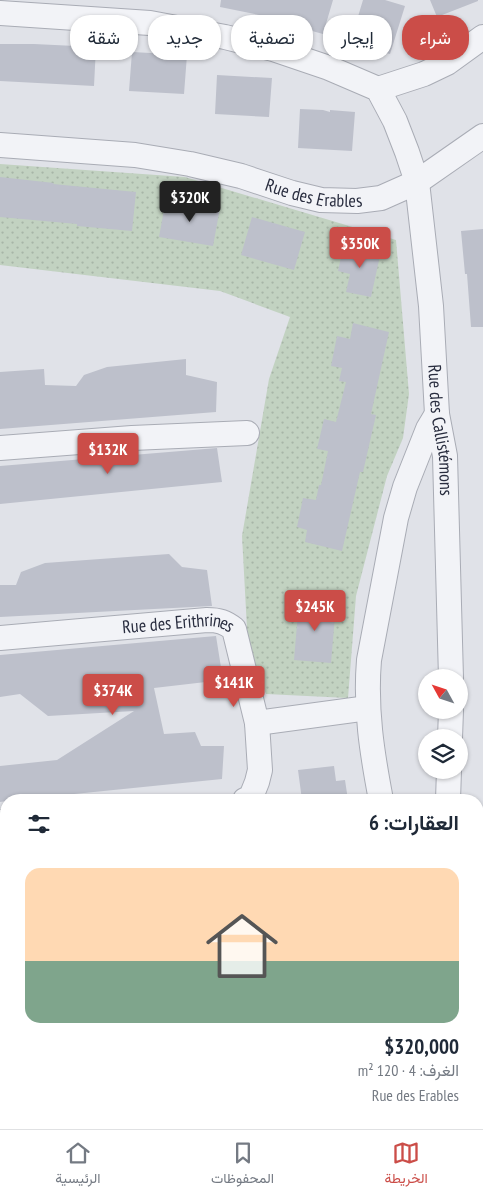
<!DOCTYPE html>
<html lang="ar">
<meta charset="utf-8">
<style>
body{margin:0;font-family:"PT Sans Narrow",Vazirmatn,sans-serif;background:#f2f2f3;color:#1f2937;direction:rtl;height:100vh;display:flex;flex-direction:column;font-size:19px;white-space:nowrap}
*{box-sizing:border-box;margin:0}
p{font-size:16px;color:#747a83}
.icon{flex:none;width:28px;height:28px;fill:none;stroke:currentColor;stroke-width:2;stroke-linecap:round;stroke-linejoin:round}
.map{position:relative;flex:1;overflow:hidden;direction:ltr}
.sheet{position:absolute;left:0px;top:794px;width:484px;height:336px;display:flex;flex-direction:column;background:#fff;border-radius:20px 20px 0 0;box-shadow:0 1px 4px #0004;direction:rtl}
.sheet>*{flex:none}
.guide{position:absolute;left:15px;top:15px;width:454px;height:45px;direction:rtl;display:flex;gap:10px}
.needle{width:32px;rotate:310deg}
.fabs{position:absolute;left:418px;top:669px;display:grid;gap:10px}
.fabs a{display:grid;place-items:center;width:50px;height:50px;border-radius:50%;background:#fff;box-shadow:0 1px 4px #0004;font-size:25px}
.price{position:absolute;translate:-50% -42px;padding:0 11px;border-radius:5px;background:#cb4d48;color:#fff;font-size:16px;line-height:32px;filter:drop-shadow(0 1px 2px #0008)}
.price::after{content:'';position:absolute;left:50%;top:30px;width:15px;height:11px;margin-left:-8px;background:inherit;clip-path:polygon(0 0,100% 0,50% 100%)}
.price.selected{background:#222;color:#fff}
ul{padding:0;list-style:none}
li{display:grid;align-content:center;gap:10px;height:265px;padding:0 25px}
li span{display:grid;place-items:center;height:155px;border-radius:15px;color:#555}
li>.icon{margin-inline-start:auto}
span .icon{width:90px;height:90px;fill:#fffc;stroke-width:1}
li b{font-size:21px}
h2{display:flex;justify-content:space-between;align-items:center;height:60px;padding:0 25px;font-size:21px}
.chip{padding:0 18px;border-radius:20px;background:#fff;box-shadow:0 1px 4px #0004;font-size:18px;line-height:45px}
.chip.selected{background:#cb4d48;color:#fff}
.dock{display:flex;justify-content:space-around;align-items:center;height:70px;border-top:1px solid #e0e1e3;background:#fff;font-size:14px;color:#747a83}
.dock a{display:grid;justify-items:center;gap:2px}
.dock .selected{color:#cb4d48}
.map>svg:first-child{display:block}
.park{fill:url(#park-dots)}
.building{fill:#bdc0cb}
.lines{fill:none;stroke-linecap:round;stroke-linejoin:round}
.minor-casing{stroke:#a9acb5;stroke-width:26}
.minor{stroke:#f2f3f7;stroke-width:24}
.labels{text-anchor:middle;stroke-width:4;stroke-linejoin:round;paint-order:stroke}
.street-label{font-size:18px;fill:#292d3f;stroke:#eff1f6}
</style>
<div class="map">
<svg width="483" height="1129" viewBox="0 0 483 1129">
<defs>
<pattern id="park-dots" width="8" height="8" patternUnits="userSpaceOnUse" patternTransform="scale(1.25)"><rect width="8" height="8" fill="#c2d2c1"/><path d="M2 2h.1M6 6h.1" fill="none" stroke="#a7b5a7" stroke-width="1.8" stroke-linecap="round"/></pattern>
</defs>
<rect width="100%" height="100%" fill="#e0e2e8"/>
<path class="park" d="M0,164l185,13 211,63 13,154 -6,44 -16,38 -31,120 -8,102 -82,-4 -18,-47 -6,-111 27,-157 21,-62 -70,-26 -220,-26z"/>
<path class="building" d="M221,0h112l-10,34 -40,-11 1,-3 -64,-13z
M363,0h22l20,6 -15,48 -40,-11z
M430,0h48v1l-41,16z
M0,44h34l62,3 -2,39 -94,-5z
M132,52l55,3 -3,39 -55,-3z
M217,75l55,3 -3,39 -54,-3z
M300,109l23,1 7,2v-2l25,2 -3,39 -54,-3z
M0,177l54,6 -1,1 83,8 -4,39 -55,-5v-2l-77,-7z
M166,199l54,9 -7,38 -54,-9z
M252,217l53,15 -11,38 -53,-15z
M483,229v98h-12l-4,-53h-2l-4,-43z
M344,244l37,7 -10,46 -25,-5 4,-18 -12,-3z
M353,323l36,9 -18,82 5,1 -13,57h-3l-18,79 -37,-9 2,-12 -10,-3 6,-29 13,2 3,-15h2l7,-34 -11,-2 7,-30 12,3 10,-40 -7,-1 3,-13 -11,-2 6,-30 13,3z
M186,359v16l31,7 -1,30 -216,17v-57l44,-3 1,16 31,1 8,-11 23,-8z
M217,448l5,34 -222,22v-38z
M169,554l13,13 25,3 5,36 -212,11v-32h16l5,-13 24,-9z
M299,601l37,3 -5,59 -37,-3z
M216,636l7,44 -69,8 10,46 31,-2 6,14h23l-2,33 -207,21h-9v1l-6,1v-36l57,-6 77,-49 -86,5 -28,-22 -20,3v-42z
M334,766l2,15 9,-1 3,20h-46l-4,-30z"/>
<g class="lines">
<g class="minor-casing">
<g id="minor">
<path id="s1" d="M0,13l150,10 75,14 48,12 56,19 49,21 17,32 12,31 10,30 14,124 6,108 8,42 6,222"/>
<path d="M378,89l46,-15 23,-11 36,-26"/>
<path id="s2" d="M0,145l135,10 55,9 51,12 51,17 29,7 36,1 24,-3 36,-16 66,-46"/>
<path d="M0,448l132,-10 115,-5"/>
<path id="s3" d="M0,638l207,-18c12,0 18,2 27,9l23,94 3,47 -3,12 -6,15 -6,3"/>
<path d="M257,723l111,-15"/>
<path d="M450,738l1,-28"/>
<path d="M381,800c-9,-47 -16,-91 -12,-140l27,-142 9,-31 23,-58 9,-15"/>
<path d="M448,800l1,-30"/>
<path d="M0,822h6"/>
<path d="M0,1010h6"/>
<path d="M426,1129l2,-5"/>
</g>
</g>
<use href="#minor" class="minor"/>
</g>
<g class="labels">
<g class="street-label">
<text dy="6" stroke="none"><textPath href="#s2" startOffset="319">Rue des Erables</textPath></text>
<text dy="6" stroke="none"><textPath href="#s1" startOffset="739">Rue des Callistémons</textPath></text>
<text dy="6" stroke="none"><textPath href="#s3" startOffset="179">Rue des Erithrines</textPath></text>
</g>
</g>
</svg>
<div class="fabs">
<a><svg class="needle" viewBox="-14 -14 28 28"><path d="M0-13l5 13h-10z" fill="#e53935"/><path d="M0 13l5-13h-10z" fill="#747a83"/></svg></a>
<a><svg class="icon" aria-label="layers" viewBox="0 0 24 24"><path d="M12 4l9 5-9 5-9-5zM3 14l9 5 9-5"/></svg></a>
</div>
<b class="price selected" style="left:190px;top:223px">$320K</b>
<b class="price" style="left:360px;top:269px">$350K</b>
<b class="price" style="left:108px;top:475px">$132K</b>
<b class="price" style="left:315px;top:632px">$245K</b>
<b class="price" style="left:234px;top:708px">$141K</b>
<b class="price" style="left:113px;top:716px">$374K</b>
<div class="guide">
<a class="chip selected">شراء</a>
<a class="chip">إيجار</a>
<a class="chip">تصفية</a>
<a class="chip">جديد</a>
<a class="chip">شقة</a>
</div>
<section class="sheet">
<h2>العقارات: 6<svg class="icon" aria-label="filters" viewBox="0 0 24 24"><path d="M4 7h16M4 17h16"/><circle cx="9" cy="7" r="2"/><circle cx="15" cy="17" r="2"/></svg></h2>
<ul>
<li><span style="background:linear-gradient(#ffd9b3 60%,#7fa58c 0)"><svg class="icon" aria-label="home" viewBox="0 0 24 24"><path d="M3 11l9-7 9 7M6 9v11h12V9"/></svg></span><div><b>$320,000</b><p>الغرف: 4 · 120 m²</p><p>Rue des Erables</p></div></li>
</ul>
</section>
</div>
<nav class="dock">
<a class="selected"><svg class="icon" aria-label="map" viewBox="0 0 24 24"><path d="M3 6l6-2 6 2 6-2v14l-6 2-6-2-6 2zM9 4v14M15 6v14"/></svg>الخريطة</a>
<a><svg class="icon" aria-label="saved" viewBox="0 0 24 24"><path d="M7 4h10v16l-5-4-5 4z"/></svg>المحفوظات</a>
<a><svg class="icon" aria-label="home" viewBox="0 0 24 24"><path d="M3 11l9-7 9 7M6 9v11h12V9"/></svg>الرئيسية</a>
</nav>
